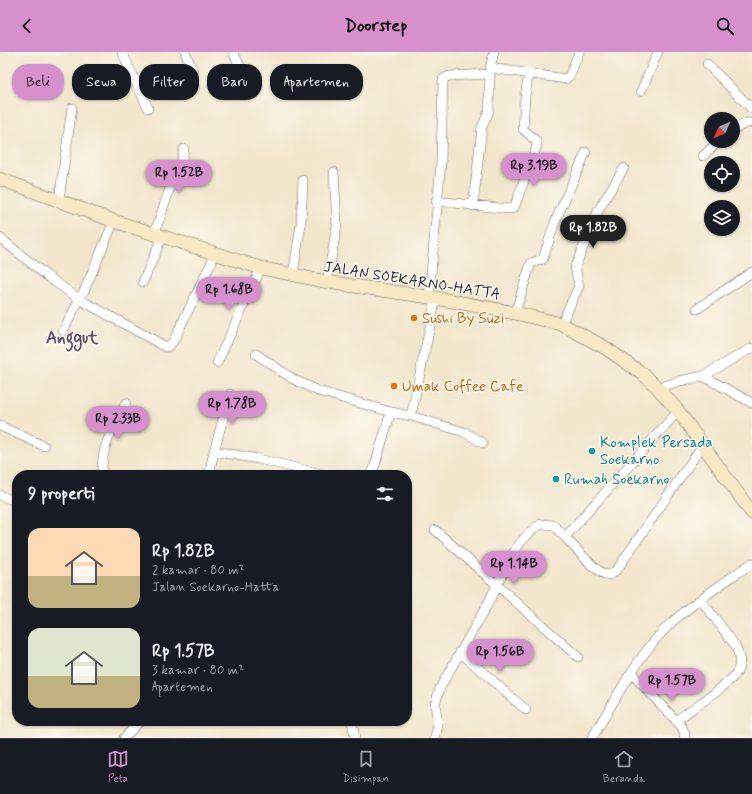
<!DOCTYPE html>
<html lang="id">
<meta charset="utf-8">
<style>
body{margin:0;font-family:Mynerve,sans-serif;background:#20242c;color:#f1f3f6;height:100vh;display:flex;flex-direction:column;font-size:15px;white-space:nowrap}
*{box-sizing:border-box;margin:0}
p{font-size:13px;color:#9ea1a6}
.icon{flex:none;width:22px;height:22px;fill:none;stroke:currentColor;stroke-width:2;stroke-linecap:round;stroke-linejoin:round}
.map{position:relative;flex:1;overflow:hidden}
.side{position:absolute;left:12px;top:418px;width:400px;height:256px;display:flex;flex-direction:column;background:#171b24;border-radius:16px;box-shadow:0 1px 3px #0004}
.side>*{flex:none}
.guide{position:absolute;left:12px;top:12px;width:400px;height:36px;display:flex;gap:8px}
.needle{width:26px;rotate:226deg}
.tools{position:absolute;left:704px;top:60px;display:grid;gap:8px}
.tools a{display:grid;place-items:center;width:36px;height:36px;border-radius:50%;background:#171b24;box-shadow:0 1px 3px #0004;font-size:20px}
.price{position:absolute;translate:-50% -34px;padding:0 9px;border-radius:14px;background:#d690ce;color:#111;font-size:13px;line-height:26px;filter:drop-shadow(0 1px 2px #0008)}
.price::after{content:'';position:absolute;left:50%;top:24px;width:12px;height:9px;margin-left:-6px;background:inherit;clip-path:polygon(0 0,100% 0,50% 100%)}
.price.current{background:#222;color:#fff}
ul{padding:0;list-style:none}
li{display:flex;align-items:center;gap:12px;height:100px;padding:0 16px}
li span{display:grid;place-items:center;flex:none;width:112px;height:80px;border-radius:12px;color:#555}
li>.icon{margin-inline-start:auto}
span .icon{width:48px;height:48px;fill:#fffc;stroke-width:1}
li b{font-size:17px}
h2{display:flex;justify-content:space-between;align-items:center;height:48px;padding:0 16px;font-size:17px}
.pill{padding:0 14px;border-radius:16px;background:#171b24;box-shadow:0 1px 3px #0004;font-size:14px;line-height:36px}
.pill.current{background:#d690ce;color:#111}
header{display:flex;justify-content:space-between;align-items:center;height:52px;padding:0 16px;background:#d690ce;color:#111;font-size:18px;font-weight:800}
.menu{display:flex;justify-content:space-around;align-items:center;height:56px;border-top:1px solid #363941;background:#171b24;font-size:11px;color:#9ea1a6}
.menu a{display:grid;justify-items:center;gap:2px}
.menu .current{color:#d690ce}
.map>svg:first-child{display:block}
.lines{fill:none;stroke-linecap:round;stroke-linejoin:round}
.minor-casing{stroke:#6b676e;stroke-width:10}
.secondary-casing{stroke:#6b676e;stroke-width:14}
.minor{stroke:#fff;stroke-width:9}
.secondary{stroke:#f7e9c3;stroke-width:13}
.food-dot{fill:#e8710a;stroke:#fbf7ec;stroke-width:1.5}
.culture-dot{fill:#0f9aa8;stroke:#fbf7ec;stroke-width:1.5}
.labels{text-anchor:middle;stroke-width:3;stroke-linejoin:round;paint-order:stroke}
.street-label{font-size:15px;fill:#22223b;stroke:#fbf7ec}
.food-label{font-size:15px;fill:#c56008;stroke:#fbf7ec;text-anchor:start}
.culture-label{font-size:15px;fill:#0d838f;stroke:#fbf7ec;text-anchor:start}
.quarter-label{font-size:17px;font-weight:bold;fill:#624f6b;stroke:#fbf7ec}
</style>
<header><svg class="icon" aria-label="back" viewBox="0 0 24 24"><path d="M15 5l-7 7 7 7"/></svg>Doorstep<svg class="icon" aria-label="search" viewBox="0 0 24 24"><circle cx="10" cy="10" r="6"/><path d="M15 15l6 6"/></svg></header>
<div class="map">
<svg width="752" height="686" viewBox="0 0 752 686">
<rect width="100%" height="100%" fill="#fbf7ec"/>
<filter id="ink" filterUnits="userSpaceOnUse"><feTurbulence type="fractalNoise" baseFrequency=".025" numOctaves="2"/><feDisplacementMap in="SourceGraphic" scale="8" xChannelSelector="R" yChannelSelector="G"/><feConvolveMatrix kernelMatrix="1 2 1 2 8 2 1 2 1" color-interpolation-filters="sRGB"/></filter>
<filter id="wash" filterUnits="userSpaceOnUse"><feTurbulence type="fractalNoise" baseFrequency=".012" numOctaves="4" result="noise"/><feDisplacementMap in="SourceGraphic" scale="16" xChannelSelector="R" yChannelSelector="G"/><feGaussianBlur stdDeviation="0.9" result="paint"/><feColorMatrix in="noise" values="0 0 0 0 0 0 0 0 0 0 0 0 0 0 0 0 0 1.4 0 .05"/><feComposite in="paint" operator="in"/></filter>
<g filter="url(#wash)">
<rect width="100%" height="100%" fill="#f2e6cc"/>
</g>
<g filter="url(#ink)">
<g class="lines">
<g class="minor-casing">
<path id="minor" d="M122,0l26,56
M185,0l8,19
M233,0l19,38
M707,12l45,45
M490,16l4,-16
M641,39l17,-39
M733,78l11,-6 8,-2
M703,104l16,-15
M59,148l13,-92
M436,149l73,8 5,-1 23,-62 -1,-5 -13,-12 2,-33 4,-23
M473,154l9,-79 7,-16 1,-43 76,11 4,-4 9,-23
M154,183l16,-47 9,-14 5,-25
M0,186l47,38 32,23 87,48 3,-1 5,-6 41,-85
M293,223l8,-51 2,-44
M143,230l19,-45
M327,230l10,-57 -3,-53
M429,245l12,-135 2,-83 6,-3 40,-2
M697,257l55,-37
M515,261l16,-50 12,-4 12,-37 31,-70
M561,272l18,-38 -4,-19 24,-58 25,-41
M63,279l22,-42 29,-68
M256,302l37,25 25,12 73,21
M217,311l44,-95
M703,324l49,-28
M658,336l22,-7 23,-5 49,27
M411,364l53,16 19,11
M0,374l44,20
M214,399l16,-57
M102,423c-1,-29 11,-47 24,-72
M209,423l5,-24 44,8 68,16
M372,423l19,-63 20,4 25,-118
M0,443l17,7
M435,478l143,127
M565,485l113,-126
M460,600l66,58
M631,621l51,54 3,7 -1,4
M352,669l3,17
M676,669c12,-10 56,-38 61,-49 5,-9 2,-18 -2,-27l-34,-45
M124,686l16,-17
M435,686l3,-13 -3,-21 5,-16c15,-27 31,-54 46,-81 15,-27 26,-66 55,-83l12,1c11,9 43,50 55,50 4,0 7,-4 10,-7l84,-122
M592,686c23,-38 45,-82 77,-113 23,-22 56,-43 83,-62"/>
</g>
<g class="secondary-casing">
<path id="secondary" d="M0,127l114,42 147,47 66,14 109,16 79,15 46,11 43,23 39,27 15,14 20,23 74,102"/>
</g>
<use href="#minor" class="minor"/>
<use href="#secondary" class="secondary"/>
</g>
</g>
<g class="food-dot">
<circle cx="414" cy="266" r="4"/>
<circle cx="394" cy="334" r="4"/>
</g>
<g class="culture-dot">
<circle cx="592" cy="399" r="4"/>
<circle cx="556" cy="427" r="4"/>
</g>
<g class="labels">
<g class="street-label">
<text transform="translate(412 228) rotate(9)" y="5">JALAN SOEKARNO-HATTA</text>
</g>
<g class="food-label">
<text x="422" y="271">Sushi By Suzi</text>
<text x="402" y="339">Umak Coffee Cafe</text>
</g>
<g class="culture-label">
<text x="600" y="395">Komplek Persada<tspan x="600" dy="17">Soekarno</tspan></text>
<text x="564" y="432">Rumah Soekarno</text>
</g>
<g class="quarter-label">
<text x="72" y="291">Anggut</text>
</g>
</g>
</svg>
<div class="tools">
<a><svg class="needle" viewBox="-14 -14 28 28"><path d="M0-13l5 13h-10z" fill="#e53935"/><path d="M0 13l5-13h-10z" fill="#9ea1a6"/></svg></a>
<a><svg class="icon" aria-label="locate" viewBox="0 0 24 24"><circle cx="12" cy="12" r="6"/><path d="M12 2v4M12 18v4M2 12h4M18 12h4"/></svg></a>
<a><svg class="icon" aria-label="layers" viewBox="0 0 24 24"><path d="M12 4l9 5-9 5-9-5zM3 14l9 5 9-5"/></svg></a>
</div>
<b class="price" style="left:534px;top:135px">Rp 3.19B</b>
<b class="price" style="left:179px;top:142px">Rp 1.52B</b>
<b class="price current" style="left:593px;top:197px">Rp 1.82B</b>
<b class="price" style="left:229px;top:259px">Rp 1.68B</b>
<b class="price" style="left:232px;top:373px">Rp 1.78B</b>
<b class="price" style="left:118px;top:388px">Rp 2.33B</b>
<b class="price" style="left:514px;top:533px">Rp 1.14B</b>
<b class="price" style="left:500px;top:621px">Rp 1.56B</b>
<b class="price" style="left:672px;top:650px">Rp 1.57B</b>
<div class="guide">
<a class="pill current">Beli</a>
<a class="pill">Sewa</a>
<a class="pill">Filter</a>
<a class="pill">Baru</a>
<a class="pill">Apartemen</a>
</div>
<section class="side">
<h2>9 properti<svg class="icon" aria-label="filters" viewBox="0 0 24 24"><path d="M4 7h16M4 17h16"/><circle cx="9" cy="7" r="2"/><circle cx="15" cy="17" r="2"/></svg></h2>
<ul>
<li><span style="background:linear-gradient(#ffd9b3 60%,#c2b280 0)"><svg class="icon" aria-label="home" viewBox="0 0 24 24"><path d="M3 11l9-7 9 7M6 9v11h12V9"/></svg></span><div><b>Rp 1.82B</b><p>2 kamar · 80 m²</p><p>Jalan Soekarno-Hatta</p></div></li>
<li><span style="background:linear-gradient(#dfe7d0 60%,#c2b280 0)"><svg class="icon" aria-label="home" viewBox="0 0 24 24"><path d="M3 11l9-7 9 7M6 9v11h12V9"/></svg></span><div><b>Rp 1.57B</b><p>3 kamar · 80 m²</p><p>Apartemen</p></div></li>
</ul>
</section>
</div>
<nav class="menu">
<a class="current"><svg class="icon" aria-label="map" viewBox="0 0 24 24"><path d="M3 6l6-2 6 2 6-2v14l-6 2-6-2-6 2zM9 4v14M15 6v14"/></svg>Peta</a>
<a><svg class="icon" aria-label="saved" viewBox="0 0 24 24"><path d="M7 4h10v16l-5-4-5 4z"/></svg>Disimpan</a>
<a><svg class="icon" aria-label="home" viewBox="0 0 24 24"><path d="M3 11l9-7 9 7M6 9v11h12V9"/></svg>Beranda</a>
</nav>
